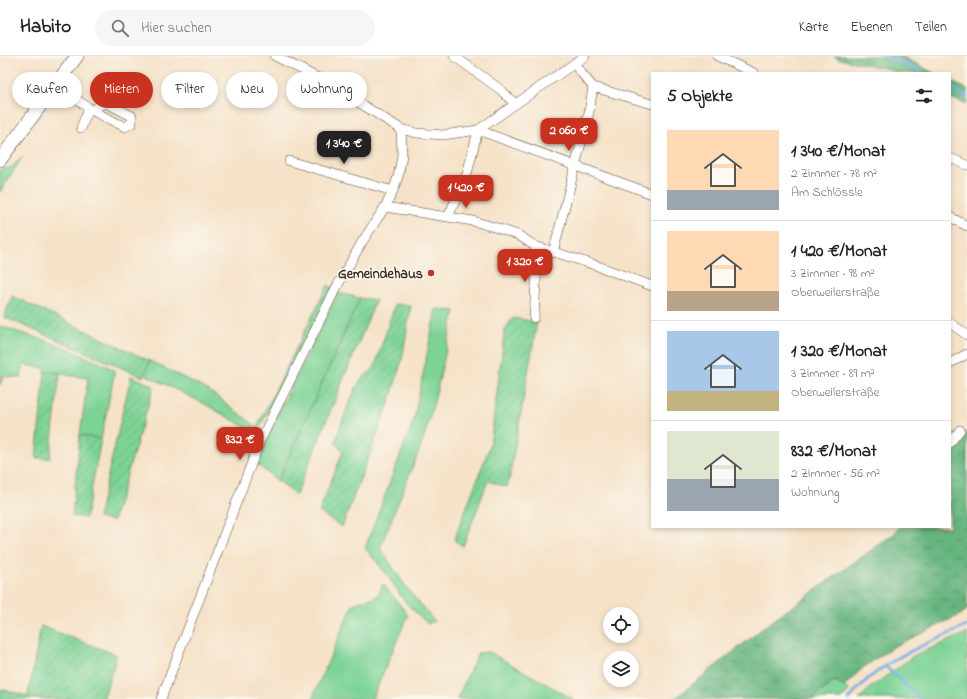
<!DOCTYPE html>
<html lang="de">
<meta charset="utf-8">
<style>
body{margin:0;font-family:"Indie Flower",sans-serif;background:#f6f6f6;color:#222;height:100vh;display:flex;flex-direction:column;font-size:15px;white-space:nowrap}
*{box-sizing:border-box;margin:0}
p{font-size:13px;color:#767676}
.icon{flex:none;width:22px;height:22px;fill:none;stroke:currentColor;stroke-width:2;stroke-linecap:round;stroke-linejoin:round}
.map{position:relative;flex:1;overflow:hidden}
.drawer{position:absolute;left:651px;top:16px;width:300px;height:456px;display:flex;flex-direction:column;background:#fff;border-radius:0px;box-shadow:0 2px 6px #0003}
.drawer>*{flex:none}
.banner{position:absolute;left:12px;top:16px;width:380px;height:36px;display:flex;gap:8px}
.fabs{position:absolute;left:603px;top:551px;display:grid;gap:8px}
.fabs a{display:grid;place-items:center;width:36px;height:36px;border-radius:50%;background:#fff;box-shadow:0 2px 6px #0003;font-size:20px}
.price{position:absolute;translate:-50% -34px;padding:0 9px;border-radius:8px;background:#c8321e;color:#fff;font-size:13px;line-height:26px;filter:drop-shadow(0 1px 2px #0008)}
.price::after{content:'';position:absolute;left:50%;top:24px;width:12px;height:9px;margin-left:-6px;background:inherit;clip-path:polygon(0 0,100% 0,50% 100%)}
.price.current{background:#222;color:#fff}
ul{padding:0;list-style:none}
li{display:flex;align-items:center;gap:12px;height:100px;padding:0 16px}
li+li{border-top:1px solid #e0e0e0}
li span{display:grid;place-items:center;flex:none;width:112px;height:80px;border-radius:0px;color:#555}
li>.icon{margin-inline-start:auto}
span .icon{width:48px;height:48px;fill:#fffc;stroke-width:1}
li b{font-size:17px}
h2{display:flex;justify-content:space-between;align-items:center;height:48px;padding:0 16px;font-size:17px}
.chip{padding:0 14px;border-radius:18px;background:#fff;box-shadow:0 2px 6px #0003;font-size:14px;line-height:36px}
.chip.current{background:#c8321e;color:#fff}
header{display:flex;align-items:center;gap:24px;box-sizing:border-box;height:56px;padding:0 20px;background:#fff;border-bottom:1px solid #e0e0e0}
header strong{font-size:19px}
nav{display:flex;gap:22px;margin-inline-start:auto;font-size:14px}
.search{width:280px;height:36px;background:#f6f6f6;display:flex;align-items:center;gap:10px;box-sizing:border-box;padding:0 14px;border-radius:22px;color:#767676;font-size:15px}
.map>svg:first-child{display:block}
.grass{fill:#7dd396;stroke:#5c7e5a}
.forest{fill:url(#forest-crowns);stroke:#50704e}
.garden{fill:url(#garden-furrows);stroke:#5c7e5a}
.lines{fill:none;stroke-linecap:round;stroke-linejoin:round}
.stream{stroke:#74abe3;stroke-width:3}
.street-casing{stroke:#574638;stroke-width:10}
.secondary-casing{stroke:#574638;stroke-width:14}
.street{stroke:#fff;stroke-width:9}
.secondary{stroke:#fff;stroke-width:13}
.poi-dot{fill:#c8321e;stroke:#fbf7ec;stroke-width:1.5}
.labels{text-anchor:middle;stroke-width:3.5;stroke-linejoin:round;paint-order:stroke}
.poi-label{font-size:14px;font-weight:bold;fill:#3b2a1e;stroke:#fbf7ec;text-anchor:end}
</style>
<header>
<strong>Habito</strong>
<div class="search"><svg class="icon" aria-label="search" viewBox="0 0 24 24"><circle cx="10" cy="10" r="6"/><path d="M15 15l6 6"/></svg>Hier suchen</div>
<nav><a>Karte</a><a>Ebenen</a><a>Teilen</a></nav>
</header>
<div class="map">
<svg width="967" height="643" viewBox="0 0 967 643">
<defs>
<pattern id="forest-crowns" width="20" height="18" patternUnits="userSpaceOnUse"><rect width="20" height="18" fill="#66b57f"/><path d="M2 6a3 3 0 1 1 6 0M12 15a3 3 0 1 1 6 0" fill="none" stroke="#559367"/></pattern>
<pattern id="garden-furrows" width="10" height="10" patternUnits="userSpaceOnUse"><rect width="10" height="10" fill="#7dd396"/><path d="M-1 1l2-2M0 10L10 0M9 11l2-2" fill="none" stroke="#6db581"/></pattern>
</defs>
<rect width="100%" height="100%" fill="#fbf7ec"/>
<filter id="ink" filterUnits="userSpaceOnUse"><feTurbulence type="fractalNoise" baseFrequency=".025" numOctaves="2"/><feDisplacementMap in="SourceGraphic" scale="8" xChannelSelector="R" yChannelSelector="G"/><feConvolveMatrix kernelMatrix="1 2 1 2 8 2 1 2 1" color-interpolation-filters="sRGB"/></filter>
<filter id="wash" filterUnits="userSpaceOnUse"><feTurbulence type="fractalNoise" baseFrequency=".012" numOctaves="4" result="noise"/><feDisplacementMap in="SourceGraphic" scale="16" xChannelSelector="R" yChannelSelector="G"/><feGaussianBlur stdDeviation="0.9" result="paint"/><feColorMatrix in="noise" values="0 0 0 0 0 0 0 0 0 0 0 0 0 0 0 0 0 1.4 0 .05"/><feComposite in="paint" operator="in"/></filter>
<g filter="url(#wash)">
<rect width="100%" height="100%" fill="#f5e2c8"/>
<path class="grass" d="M23,100l-23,36v-23l10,-1z
M328,229l4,3 -74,143 -11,-3 -44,-25 -59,-29 6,-13 58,29 49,37z
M338,237l22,5 -82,183 -20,-16 -2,-7z
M436,253l19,2 -20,87 -11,40 -44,110 26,39 28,34 -6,3 -22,-21 -21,-31 -20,-24 49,-129z
M0,270l62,20 53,24 -14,69 -21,-4 8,-57 -43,-6v-4l-22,-3 -2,13 -18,-2 -3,10z
M383,528l25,31 -36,84h-60l41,-95 25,-8z
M967,577v66h-108l11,-11 45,-33z
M489,596l84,47h-116l21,-46z
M835,625l14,9 -7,9h-30z"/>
<path class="forest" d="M834,0h67l33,17h-37l-9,-4 -49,-10z
M950,25l17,8v15l-17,-6z
M967,376v178l-7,5 -65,31 -31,21 -20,20 -9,-6 -23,18h-138l94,-75 127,-91 4,-6h51v-71z"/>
<path class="garden" d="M12,240l138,65 -7,16 -139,-60z
M360,242l16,2 -80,195 -18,-14z
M395,248l16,2 -9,54 -13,43 -47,124 -23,-15 24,-61 -8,-8c6,-18 15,-46 25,-62 4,-6 11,-8 15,-15z
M513,262l24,4 -28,158 -2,7 -19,-6 -25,65 -9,-6 36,-94 15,-117z
M45,316l15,1 -10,85h-14z
M131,320l23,10 -41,135 -15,-3z
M80,379l21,4 -15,79 -14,-2z
M41,570l76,29 -14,44h-103v-10l28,7z"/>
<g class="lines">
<path class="stream" d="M883,0l32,12 7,5
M950,33l17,7
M885,610l36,33
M849,643c29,-38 75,-54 118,-73"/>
</g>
</g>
<g filter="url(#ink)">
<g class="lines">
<g class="street-casing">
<path id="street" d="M275,0l51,26 75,47 15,4 27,2 35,-5 107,-74
M454,0l47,34 14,14
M717,0l37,17
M574,8l19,23 59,17
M55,28l38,27 32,16 7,-4v-7l-24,-12h-7l-8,7
M81,72l8,-20
M950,102l17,7
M289,105l104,30
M385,151l88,14 24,7 21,7 17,11 60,19 57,21
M448,161l19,-43 11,-44 174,64
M950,161l17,9
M553,197l36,-141 4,-25
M534,262l3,-55 -2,-17
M950,267l17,12
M950,307l17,-9
M950,387l10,-13
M161,643l99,-258 75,-151 27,-48 23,-35 8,-16 5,-14 4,-22 -1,-26"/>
</g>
<g class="secondary-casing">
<path id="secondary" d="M0,104l77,-104"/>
</g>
<use href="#street" class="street"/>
<use href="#secondary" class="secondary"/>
</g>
</g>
<circle class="poi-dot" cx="431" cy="217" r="4"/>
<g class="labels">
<g class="poi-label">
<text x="423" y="222">Gemeindehaus</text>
</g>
</g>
</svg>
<div class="fabs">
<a><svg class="icon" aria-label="locate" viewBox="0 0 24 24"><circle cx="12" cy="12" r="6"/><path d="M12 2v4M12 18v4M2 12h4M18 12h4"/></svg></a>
<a><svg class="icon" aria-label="layers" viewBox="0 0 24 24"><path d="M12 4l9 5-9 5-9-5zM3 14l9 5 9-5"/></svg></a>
</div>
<b class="price" style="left:569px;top:96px">2 060 €</b>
<b class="price current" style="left:344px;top:109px">1 340 €</b>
<b class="price" style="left:466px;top:153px">1 420 €</b>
<b class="price" style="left:525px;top:227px">1 320 €</b>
<b class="price" style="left:240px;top:405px">832 €</b>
<div class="banner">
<a class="chip">Kaufen</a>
<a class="chip current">Mieten</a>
<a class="chip">Filter</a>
<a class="chip">Neu</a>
<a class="chip">Wohnung</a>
</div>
<section class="drawer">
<h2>5 Objekte<svg class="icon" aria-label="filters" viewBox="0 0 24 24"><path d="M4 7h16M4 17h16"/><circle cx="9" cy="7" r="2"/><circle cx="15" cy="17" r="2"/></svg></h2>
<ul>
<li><span style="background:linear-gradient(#ffd9b3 75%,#9aa5b1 0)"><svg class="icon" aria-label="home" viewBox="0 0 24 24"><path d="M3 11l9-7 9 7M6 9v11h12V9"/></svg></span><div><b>1 340 €/Monat</b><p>2 Zimmer · 78 m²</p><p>Am Schlössle</p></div></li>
<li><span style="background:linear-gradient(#ffd9b3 75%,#b9a48a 0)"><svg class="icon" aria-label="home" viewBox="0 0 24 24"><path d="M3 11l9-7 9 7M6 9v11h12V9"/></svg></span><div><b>1 420 €/Monat</b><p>3 Zimmer · 98 m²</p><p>Oberweilerstraße</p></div></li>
<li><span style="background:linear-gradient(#a9c7e8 75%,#c2b280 0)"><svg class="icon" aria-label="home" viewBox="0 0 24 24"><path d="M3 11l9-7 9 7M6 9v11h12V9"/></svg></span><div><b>1 320 €/Monat</b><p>3 Zimmer · 89 m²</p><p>Oberweilerstraße</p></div></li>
<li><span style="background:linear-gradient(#dfe7d0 60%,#9aa5b1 0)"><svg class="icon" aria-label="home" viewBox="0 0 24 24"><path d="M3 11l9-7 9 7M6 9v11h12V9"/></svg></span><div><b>832 €/Monat</b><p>2 Zimmer · 56 m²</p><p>Wohnung</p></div></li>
</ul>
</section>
</div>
